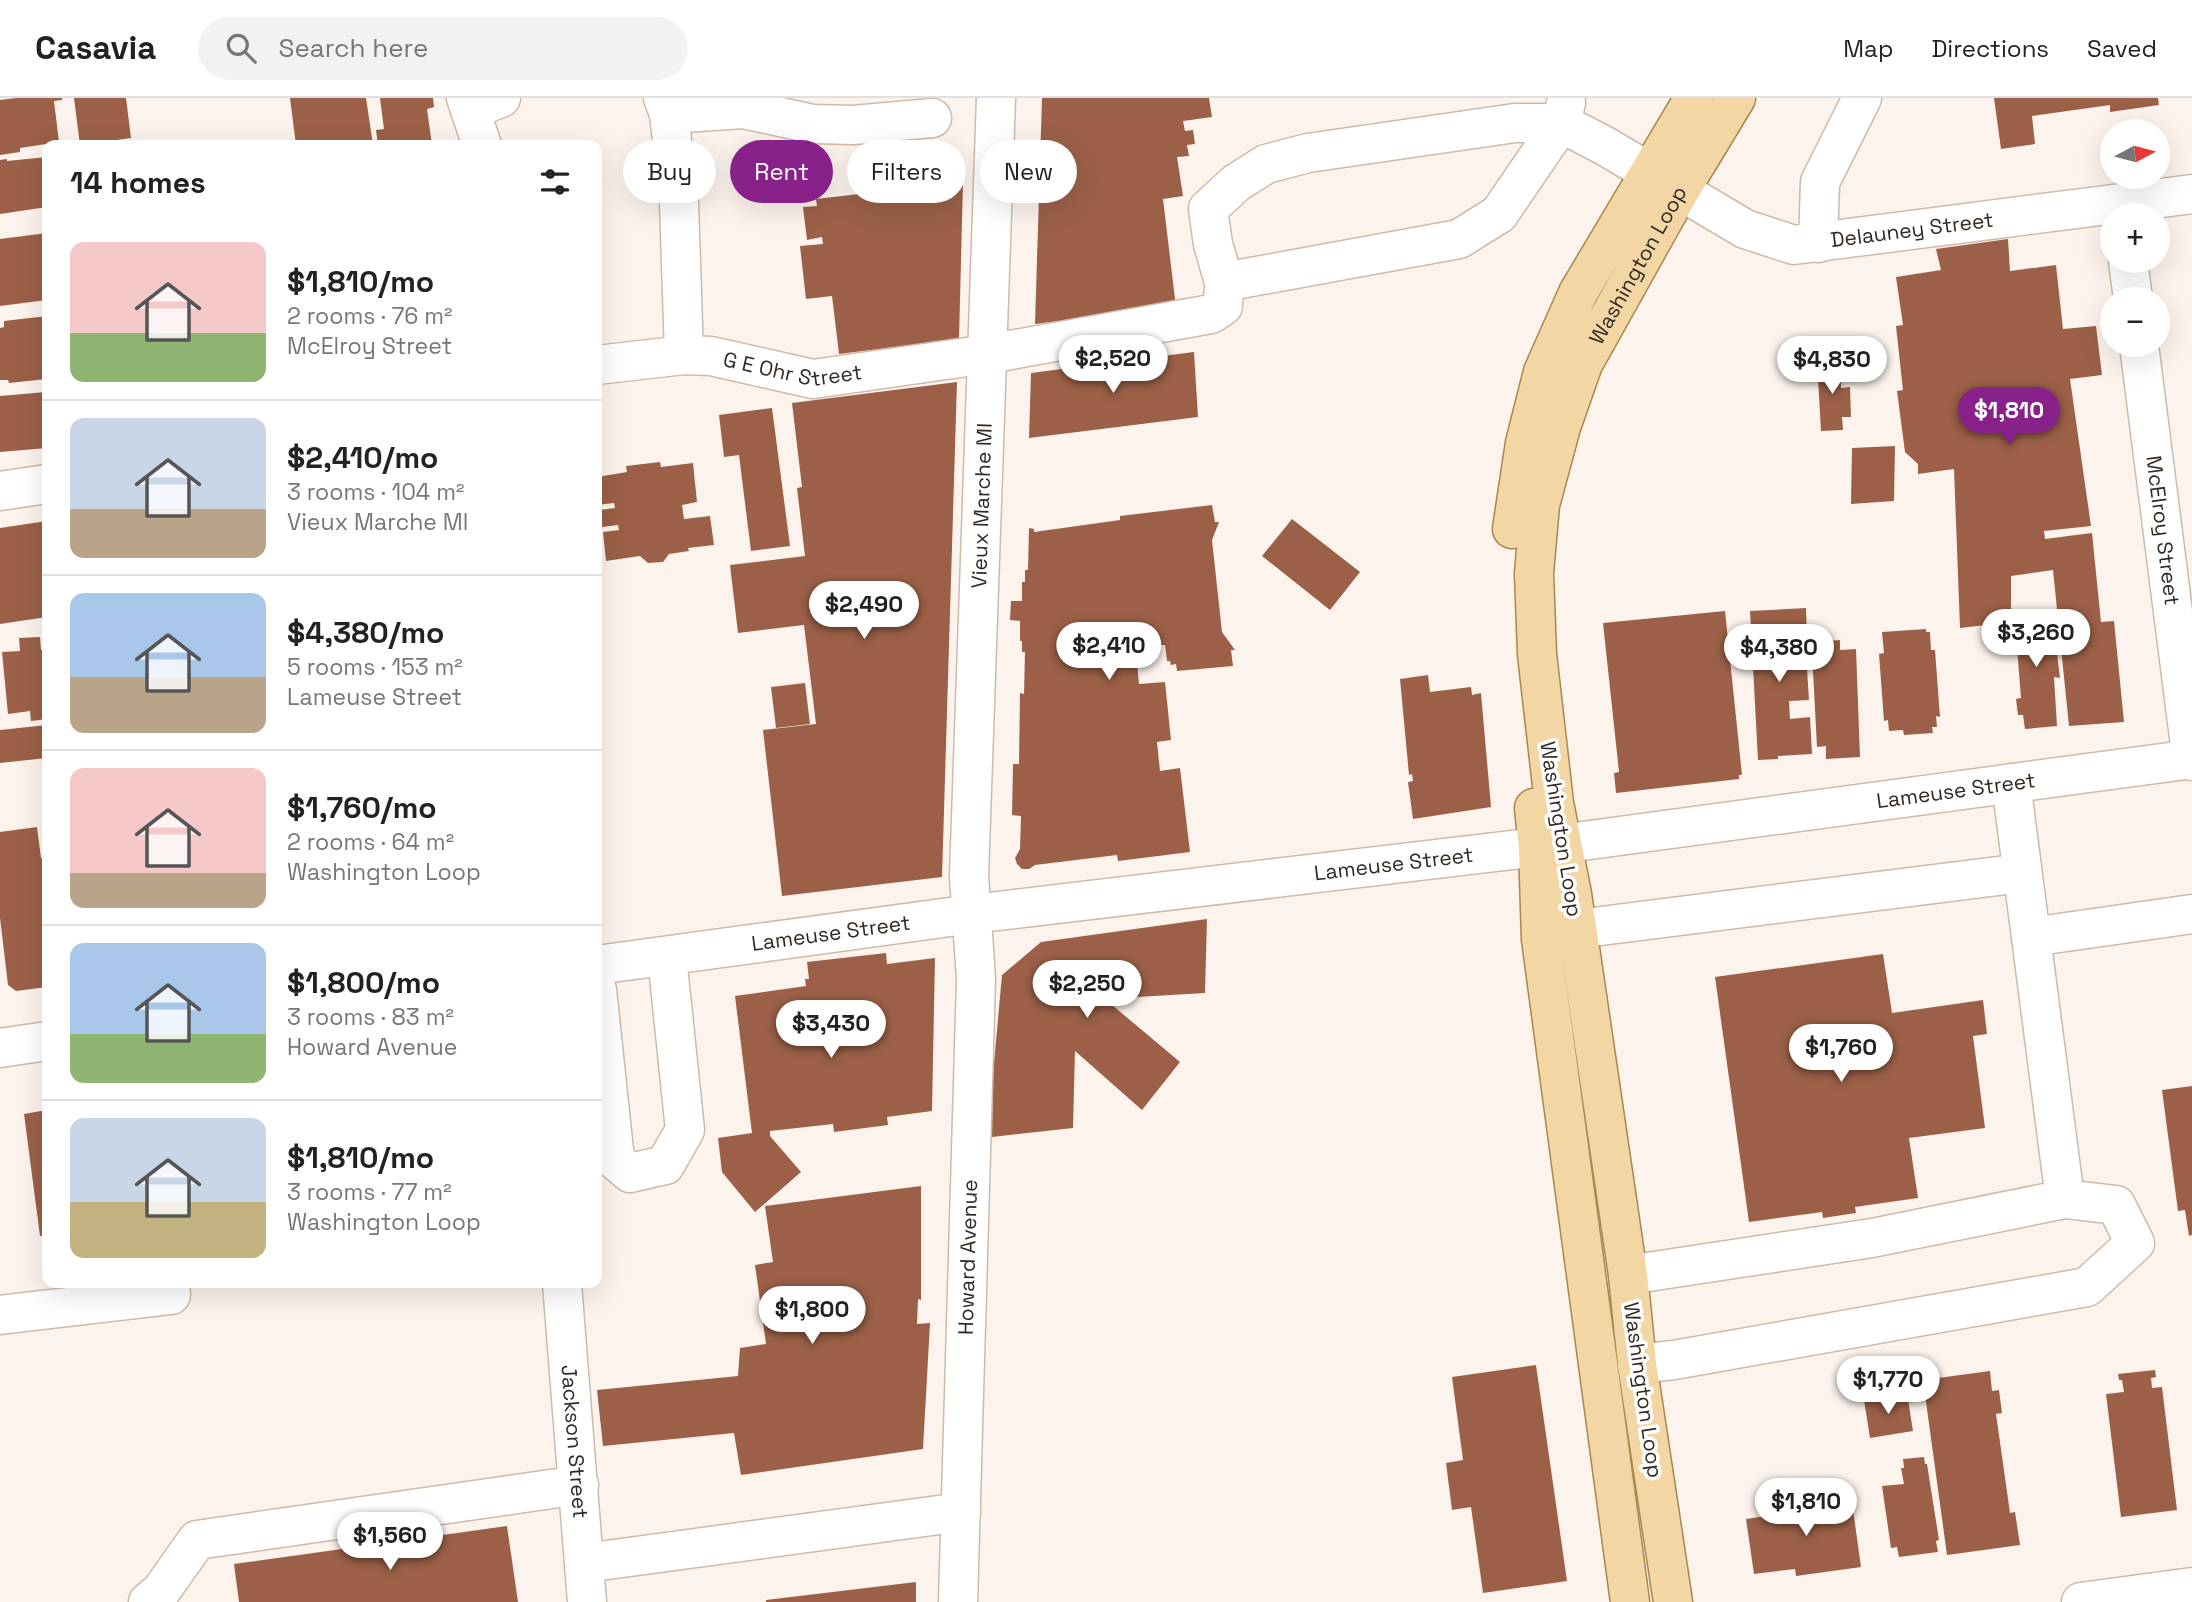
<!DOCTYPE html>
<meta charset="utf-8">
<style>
body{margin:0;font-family:"Space Grotesk",sans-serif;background:#f2f2f2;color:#222;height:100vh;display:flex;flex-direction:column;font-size:26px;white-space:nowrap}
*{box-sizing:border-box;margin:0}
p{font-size:23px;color:#767676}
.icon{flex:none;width:38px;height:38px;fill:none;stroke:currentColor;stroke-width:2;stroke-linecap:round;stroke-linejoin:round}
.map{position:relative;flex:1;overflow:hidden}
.sheet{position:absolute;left:42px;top:42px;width:560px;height:1148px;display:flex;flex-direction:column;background:#fff;border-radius:14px;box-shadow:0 7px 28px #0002}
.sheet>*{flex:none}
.banner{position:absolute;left:623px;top:42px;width:665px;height:63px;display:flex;gap:14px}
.needle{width:46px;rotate:83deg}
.controls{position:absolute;left:2100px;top:21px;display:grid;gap:14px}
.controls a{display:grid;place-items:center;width:70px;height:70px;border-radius:50%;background:#fff;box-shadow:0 7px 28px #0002;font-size:35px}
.price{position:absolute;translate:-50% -60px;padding:0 16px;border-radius:24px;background:#fff;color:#222;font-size:23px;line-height:46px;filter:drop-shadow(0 2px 4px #0008)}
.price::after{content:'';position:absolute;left:50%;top:42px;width:21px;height:16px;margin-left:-10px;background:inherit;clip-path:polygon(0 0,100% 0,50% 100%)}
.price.selected{background:#88228a;color:#fff}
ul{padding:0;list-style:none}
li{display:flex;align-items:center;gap:21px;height:175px;padding:0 28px}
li+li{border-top:2px solid #e0e0e0}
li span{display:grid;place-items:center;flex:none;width:196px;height:140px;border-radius:14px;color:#555}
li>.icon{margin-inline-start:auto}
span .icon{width:84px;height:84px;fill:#fffc;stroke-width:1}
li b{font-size:30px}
h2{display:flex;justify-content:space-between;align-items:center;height:84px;padding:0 28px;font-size:30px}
.pill{padding:0 24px;border-radius:32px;background:#fff;box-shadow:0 7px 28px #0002;font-size:24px;line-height:63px}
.pill.selected{background:#88228a;color:#fff}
header{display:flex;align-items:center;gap:42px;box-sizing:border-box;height:98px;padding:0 35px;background:#fff;border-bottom:2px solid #e0e0e0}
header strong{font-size:33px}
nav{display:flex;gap:38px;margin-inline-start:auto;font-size:24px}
.search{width:490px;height:63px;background:#f2f2f2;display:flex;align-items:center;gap:18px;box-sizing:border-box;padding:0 24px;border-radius:38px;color:#767676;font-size:26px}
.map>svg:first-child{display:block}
.building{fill:#9b6047}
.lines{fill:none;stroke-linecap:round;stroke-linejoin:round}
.minor-casing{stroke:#cfbaa9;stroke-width:41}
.major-casing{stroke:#a9874e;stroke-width:41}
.minor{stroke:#fff;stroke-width:38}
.major{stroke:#f2d6a3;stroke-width:38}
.labels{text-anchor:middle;stroke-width:7;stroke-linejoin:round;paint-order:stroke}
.street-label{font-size:21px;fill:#312922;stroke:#fff}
</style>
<header>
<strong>Casavia</strong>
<div class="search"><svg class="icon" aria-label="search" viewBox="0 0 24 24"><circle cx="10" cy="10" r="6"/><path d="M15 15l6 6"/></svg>Search here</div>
<nav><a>Map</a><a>Directions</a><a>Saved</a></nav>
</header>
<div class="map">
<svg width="2192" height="1504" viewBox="0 0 2192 1504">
<rect width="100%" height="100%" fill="#fcf3ec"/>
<path class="building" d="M16,0h46v2l-8,1 5,41 -39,6v4l-20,3v-55z
M74,0h52l5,40 -51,7z
M290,0h76l7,47h-77z
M380,0h53l1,9 -7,2 5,36h-54l-2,-15 8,-1z
M1042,0h167l3,19 -29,4 2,10 8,-1 2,14 -8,1 2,11 -12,1 6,39 -20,3 13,108 -141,17z
M1994,0h164l1,7 -49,7v-7l-78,11 3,28 -34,5z
M47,59v50l-47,7v-54l7,-1v2z
M963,84l-4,157 -120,15 -7,-58 -26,3 -6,-53 23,-2 -1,-7 -15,3 -4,-33 14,-1 -1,-7z
M47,135v67l-47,6v-67z
M2008,141l2,32 46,-6 7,64 33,-3 6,49 -32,4 21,147 -47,5 1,8 47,-6 9,89 13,-1 10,101 -55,4 -16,-156 -42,6v46l-51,6 -6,-159 -36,5v-10l-13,-12 -8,-61 6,-1 -7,-64 7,-1 -7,-48 45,-7 -5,-21z
M47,218v63l-38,4 -1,-3h-8v-52l4,-1v-6z
M1194,254l4,65 -169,21 2,-65z
M1840,262l1,28 9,-1 1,30h-9l1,13 -22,1 -4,-70z
M957,284l-15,495 -160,19 -19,-166 53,-6 -12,-99 -66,8 -8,-68 75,-9 -8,-68 5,-1 -10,-84z
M46,294l1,56 -47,4v-56z
M772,310l18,138 -39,5 -12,-96 -15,2 -5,-42z
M1895,348l-1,55 -43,3 1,-56z
M660,364l1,5 32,-4 4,39 -15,3 2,14 26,-3 4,29 -26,3 1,3 -20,3 -6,8 -15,1 -8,-7 -34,5 -3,-29 16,-2 -1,-5 -16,2 -2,-17 15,-2 -1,-5 -17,2v-28l30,-5 -1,-6z
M1212,407l3,17h4l-7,18 10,92 13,18h-4l2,16 -56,5 -1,-7 -5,1 -1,-4h-3l-2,-16h-5l-1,-8 -24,3 4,44 26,-2 6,58 -14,2 3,29 20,-3 10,84 -72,9 -1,-6 -82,10 -6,4h-7l-5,-5 -2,-6 5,-9 1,-33 -9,-1 1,-51h6l1,-71 4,1 1,-42h-3v-11h-2v-20l-10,-1 1,-19h11v-19h3v-12h3l1,-42 5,1v3l86,-12v-4z
M1292,421l68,53 -30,38 -68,-54z
M47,423v96l-47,7v-96z
M1806,510l1,31 -21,1 2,30 19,-1 2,31 -20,1 1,18 20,-2 2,37 -34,2v3l-20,1 -8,-149z
M2048,511l3,45h6l3,24 -6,-1 3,49 -32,3 -2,-14h-5l-2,-16 5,-1 -7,-88z
M1725,513l17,164h-3v4l-123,14 -2,-20 5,-1 -16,-149z
M1926,531v3h4l1,18h4l5,67 -4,-1 1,11h-5l1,6 -29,2 -1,-5 -14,1 -1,-11 -4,1 -5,-67 5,-1 -2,-21z
M40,539l1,13h6v69l-16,2 -1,-10 -22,3 -6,-62 18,-1 -1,-13z
M1840,542v10l16,-1 4,108 -34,2v-13l-9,1 -5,-95 15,-1 -1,-10z
M1428,577l2,17 41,-5 1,8 9,-2 10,114 -78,12 -5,-37 5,-1 -1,-7 -3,1 -9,-96z
M805,585l5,41 -34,4 -5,-41z
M47,627v33l-47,5v-33z
M37,729l4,31h6v129l-31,4 -8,-6 -8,-67v-86z
M1207,821l-2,74 -85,5 -8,7 68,57 -38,48 -67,-59 -2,77 -81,9 1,-63 9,-99 39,-33z
M886,855l1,11 48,-6 -3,153 -45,6 1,8 -54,7 -1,-8 -63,7v5l31,36 -46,40 -33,-40 -4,-34 34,-5 -17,-137 71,-10 -1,-7h4l-2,-17z
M1883,856l9,59 91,-13 4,34 -14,2 12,92 -76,10 9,60 -63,9 1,6 -33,5 -1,-6 -73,10 -34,-245z
M2192,988v149l-3,1 -4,-26 -7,1 -16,-121z
M47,1012v125l-7,1 -16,-122z
M921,1088v114l-3,-1 -1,25 13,-1 -7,126 -182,26 -7,-42 -131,13 -6,-56 141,-14 2,-28 26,-4 -11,-79 18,-3 -8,-56z
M1536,1267l31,216 -84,12 -12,-86 -19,3 -6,-47 17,-3 -11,-83z
M2155,1272l1,7 -5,1 1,10 10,-1 15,123 -56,7 -15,-123 18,-2 -2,-12h-3l-1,-6z
M1990,1273l2,20 7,-1 3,23 -6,1 14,99 5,-1 5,33 -73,10 -24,-175z
M1907,1295l6,38 -43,7 -6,-38z
M1924,1359l1,7h2l12,76 -3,1 2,11 -39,5 -2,-10 -6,1 -9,-62 22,-2 -3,-16h3l-1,-9z
M1851,1397l10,72 -65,9 -1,-7 -41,5 -8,-55 41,-6 -1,-9z
M507,1428l11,76h-279l-5,-38z
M916,1484v20h-150v-2z"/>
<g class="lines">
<g class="minor-casing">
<g id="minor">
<path d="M466,0l16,47"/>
<path d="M663,0l6,16 74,-5 70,15 40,1 79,-7"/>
<path d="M470,12l31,-12"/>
<path d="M669,16l10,88 5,153"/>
<path d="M1818,145l2,-61 42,-84"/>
<path d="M2128,163l5,38"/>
<path d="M1224,184l235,-43 40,-25 62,-91 5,-20"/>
<path id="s1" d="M2139,247l53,416"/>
<path id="s2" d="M597,267l87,-10 27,1 102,23 175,-25 223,-40 12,-8 1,-24 -11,-38 -5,-35 28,-26 30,-19 42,-11 207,-30h46l44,23 140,83 49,16 398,-51"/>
<path d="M0,393l47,-7"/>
<path d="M2011,685l54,416"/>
<path d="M1577,831l445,-56"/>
<path d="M2031,839l161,-23"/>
<path id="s3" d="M597,867l375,-51 566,-67 654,-88"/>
<path d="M597,892l18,170 15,13 35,-8 20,-35 -18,-173"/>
<path d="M0,950l47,-7"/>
<path d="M1628,1177l244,-37 193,-39 51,6 19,38 -48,44 -413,73 -37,4"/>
<path id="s4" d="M562,1185l25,319"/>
<path d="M0,1217l171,-20 -1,-12"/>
<path d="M585,1465l376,-51"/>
<path d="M148,1504l13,-11 36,-51 382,-55"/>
<path id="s5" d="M958,1504l18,-623 -7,-103 27,-778"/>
<path d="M2081,1504l111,-15"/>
</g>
</g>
<g class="major-casing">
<g id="major">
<path d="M1512,431l13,-86 18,-71 35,-79 116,-195"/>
<path d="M1534,710l4,39 3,92 89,663"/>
<path id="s6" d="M1673,1504l-36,-238 -9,-89 -56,-381 -18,-91 -17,-149 -3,-81 6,-68 21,-78 22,-63 96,-172 57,-94"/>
</g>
</g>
<use href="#minor" class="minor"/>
<use href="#major" class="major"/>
</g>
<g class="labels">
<g class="street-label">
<text dy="7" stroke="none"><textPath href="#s2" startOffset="1491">Delauney Street</textPath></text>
<text dy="7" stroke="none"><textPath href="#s6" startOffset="1368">Washington Loop</textPath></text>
<text dy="7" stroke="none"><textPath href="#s2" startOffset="198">G E Ohr Street</textPath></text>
<text dy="7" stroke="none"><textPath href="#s5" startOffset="1097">Vieux Marche Ml</textPath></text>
<text dy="7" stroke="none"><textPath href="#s1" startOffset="187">McElroy Street</textPath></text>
<text dy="7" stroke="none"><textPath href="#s3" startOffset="1370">Lameuse Street</textPath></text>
<text transform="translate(1561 731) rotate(81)" y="7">Washington Loop</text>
<text dy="7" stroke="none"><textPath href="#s3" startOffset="803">Lameuse Street</textPath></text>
<text dy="7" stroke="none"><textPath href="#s3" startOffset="236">Lameuse Street</textPath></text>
<text dy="7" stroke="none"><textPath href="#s5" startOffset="345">Howard Avenue</textPath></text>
<text transform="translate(1643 1292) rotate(82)" y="7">Washington Loop</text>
<text dy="7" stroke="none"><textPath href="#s4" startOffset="159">Jackson Street</textPath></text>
</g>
</g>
</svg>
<div class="controls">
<a><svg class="needle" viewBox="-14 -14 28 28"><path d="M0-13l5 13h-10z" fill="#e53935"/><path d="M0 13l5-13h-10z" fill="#767676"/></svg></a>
<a>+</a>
<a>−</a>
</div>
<b class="price" style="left:1113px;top:297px">$2,520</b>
<b class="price" style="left:1832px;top:298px">$4,830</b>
<b class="price selected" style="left:2009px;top:349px">$1,810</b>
<b class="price" style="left:864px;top:543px">$2,490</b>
<b class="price" style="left:2036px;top:571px">$3,260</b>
<b class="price" style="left:1109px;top:584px">$2,410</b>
<b class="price" style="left:1779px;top:586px">$4,380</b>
<b class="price" style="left:1087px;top:922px">$2,250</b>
<b class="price" style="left:831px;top:962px">$3,430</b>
<b class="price" style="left:1841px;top:986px">$1,760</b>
<b class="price" style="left:812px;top:1248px">$1,800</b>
<b class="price" style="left:1888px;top:1318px">$1,770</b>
<b class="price" style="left:1806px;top:1440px">$1,810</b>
<b class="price" style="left:390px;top:1474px">$1,560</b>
<div class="banner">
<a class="pill">Buy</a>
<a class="pill selected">Rent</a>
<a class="pill">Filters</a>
<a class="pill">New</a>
</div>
<section class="sheet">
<h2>14 homes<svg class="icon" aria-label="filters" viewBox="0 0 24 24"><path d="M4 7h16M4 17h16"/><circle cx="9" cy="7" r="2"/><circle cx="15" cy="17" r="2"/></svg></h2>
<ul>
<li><span style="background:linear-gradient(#f6c9c9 65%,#8fb573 0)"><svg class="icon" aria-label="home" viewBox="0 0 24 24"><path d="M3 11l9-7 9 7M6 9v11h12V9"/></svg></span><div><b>$1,810/mo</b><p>2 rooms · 76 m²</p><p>McElroy Street</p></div></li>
<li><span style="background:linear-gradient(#c9d6e8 65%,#b9a48a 0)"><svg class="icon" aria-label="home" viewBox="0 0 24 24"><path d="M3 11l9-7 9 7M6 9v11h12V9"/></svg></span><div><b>$2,410/mo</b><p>3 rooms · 104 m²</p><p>Vieux Marche Ml</p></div></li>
<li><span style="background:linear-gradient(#a9c7e8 60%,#b9a48a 0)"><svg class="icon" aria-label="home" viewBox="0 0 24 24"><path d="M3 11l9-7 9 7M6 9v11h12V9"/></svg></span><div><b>$4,380/mo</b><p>5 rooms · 153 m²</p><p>Lameuse Street</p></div></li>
<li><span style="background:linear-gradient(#f6c9c9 75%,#b9a48a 0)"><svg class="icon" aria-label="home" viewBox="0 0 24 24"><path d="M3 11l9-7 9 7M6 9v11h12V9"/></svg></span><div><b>$1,760/mo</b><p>2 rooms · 64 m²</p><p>Washington Loop</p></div></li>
<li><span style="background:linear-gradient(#a9c7e8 65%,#8fb573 0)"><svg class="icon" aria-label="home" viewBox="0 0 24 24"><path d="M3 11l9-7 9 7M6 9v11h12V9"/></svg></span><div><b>$1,800/mo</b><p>3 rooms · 83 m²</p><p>Howard Avenue</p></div></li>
<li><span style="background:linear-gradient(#c9d6e8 60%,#c2b280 0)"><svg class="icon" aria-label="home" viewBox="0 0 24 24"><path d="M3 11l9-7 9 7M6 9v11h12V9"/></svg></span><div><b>$1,810/mo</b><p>3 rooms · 77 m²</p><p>Washington Loop</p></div></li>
</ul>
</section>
</div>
